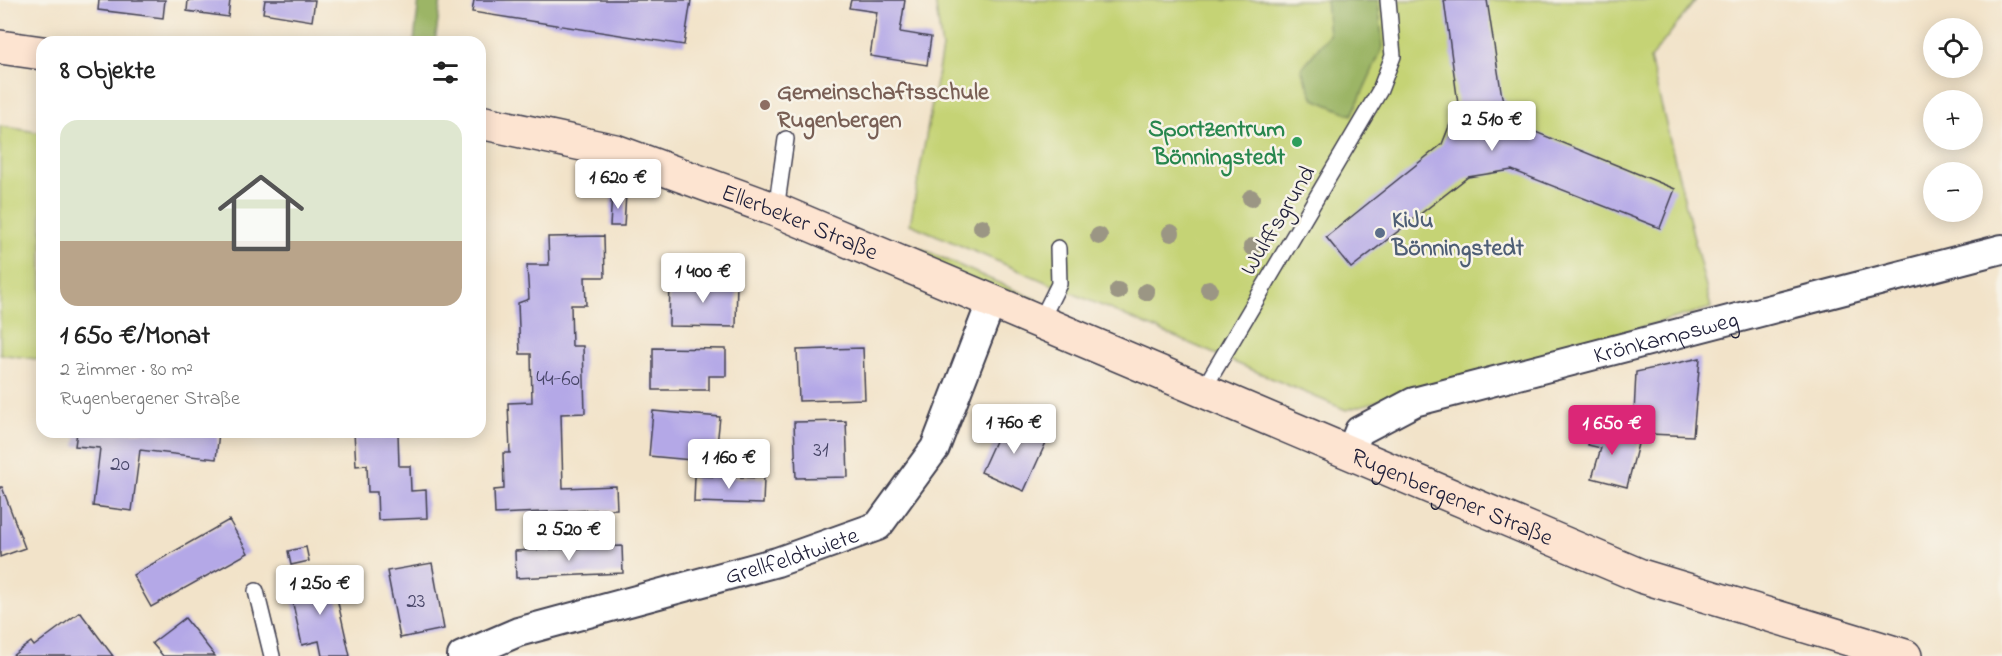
<!DOCTYPE html>
<html lang="de">
<meta charset="utf-8">
<style>
body{margin:0;font-family:"Indie Flower",sans-serif;background:#f6f6f6;color:#222;height:100vh;display:flex;flex-direction:column;font-size:22px;white-space:nowrap}
*{box-sizing:border-box;margin:0}
p{font-size:20px;color:#767676}
.icon{flex:none;width:33px;height:33px;fill:none;stroke:currentColor;stroke-width:2;stroke-linecap:round;stroke-linejoin:round}
.map{position:relative;flex:1;overflow:hidden}
.drawer{position:absolute;left:36px;top:36px;width:450px;height:402px;display:flex;flex-direction:column;background:#fff;border-radius:18px;box-shadow:0 3px 15px #0003}
.drawer>*{flex:none}
.fabs{position:absolute;left:1923px;top:18px;display:grid;gap:12px}
.fabs a{display:grid;place-items:center;width:60px;height:60px;border-radius:50%;background:#fff;box-shadow:0 3px 15px #0003;font-size:30px}
.price{position:absolute;translate:-50% -51px;padding:0 14px;border-radius:6px;background:#fff;color:#222;font-size:20px;line-height:39px;filter:drop-shadow(0 2px 3px #0008)}
.price::after{content:'';position:absolute;left:50%;top:36px;width:18px;height:14px;margin-left:-9px;background:inherit;clip-path:polygon(0 0,100% 0,50% 100%)}
.price.selected{background:#db2777;color:#fff}
ul{padding:0;list-style:none}
li{display:grid;align-content:center;gap:12px;height:318px;padding:0 24px}
li+li{border-top:2px solid #e0e0e0}
li span{display:grid;place-items:center;height:186px;border-radius:18px;color:#555}
li>.icon{margin-inline-start:auto}
span .icon{width:108px;height:108px;fill:#fffc;stroke-width:1}
li b{font-size:26px}
h2{display:flex;justify-content:space-between;align-items:center;height:72px;padding:0 24px;font-size:26px}
.map>svg:first-child{display:block}
.green{fill:#c5d375;stroke:#747a58;stroke-width:1.5}
.forest{fill:#9cb566;stroke:#5f6c50;stroke-width:1.5}
.building{fill:#b4a8e7}
.lines{fill:none;stroke-linecap:round;stroke-linejoin:round}
.service-casing{stroke:#413f50;stroke-width:18}
.minor-casing{stroke:#413f50;stroke-width:32}
.secondary-casing{stroke:#413f50;stroke-width:36}
.service{stroke:#fff;stroke-width:15}
.minor{stroke:#fff;stroke-width:28}
.secondary{stroke:#fde4d1;stroke-width:33}
.tree{fill:#9b9684}
.education-dot{fill:#8d6e63;stroke:#f7f3e8;stroke-width:2}
.leisure-dot{fill:#2e9e5b;stroke:#f7f3e8;stroke-width:2}
.service-dot{fill:#5c6f8a;stroke:#f7f3e8;stroke-width:2}
.labels{text-anchor:middle;stroke-width:5;stroke-linejoin:round;paint-order:stroke}
.number-label{font-size:21px;fill:#464466}
.education-label{font-size:24px;font-weight:bold;fill:#785e54;stroke:#f7f3e8;text-anchor:start}
.leisure-label{font-size:24px;font-weight:bold;fill:#27864d;stroke:#f7f3e8;text-anchor:end}
.service-label{font-size:24px;font-weight:bold;fill:#4e5e75;stroke:#f7f3e8;text-anchor:start}
.street-label{font-size:24px;fill:#22223b;stroke:#f7f3e8}
</style>
<div class="map">
<svg width="2002" height="656" viewBox="0 0 2002 656">
<rect width="100%" height="100%" fill="#f7f3e8"/>
<filter id="ink" filterUnits="userSpaceOnUse"><feTurbulence type="fractalNoise" baseFrequency=".0167" numOctaves="2"/><feDisplacementMap in="SourceGraphic" scale="12" xChannelSelector="R" yChannelSelector="G"/><feConvolveMatrix kernelMatrix="1 2 1 2 8 2 1 2 1" color-interpolation-filters="sRGB"/></filter>
<filter id="wash" filterUnits="userSpaceOnUse"><feTurbulence type="fractalNoise" baseFrequency=".008" numOctaves="4" result="noise"/><feDisplacementMap in="SourceGraphic" scale="24" xChannelSelector="R" yChannelSelector="G"/><feGaussianBlur stdDeviation="1.35" result="paint"/><feColorMatrix in="noise" values="0 0 0 0 0 0 0 0 0 0 0 0 0 0 0 0 0 1.4 0 .05"/><feComposite in="paint" operator="in"/></filter>
<g filter="url(#wash)">
<rect width="100%" height="100%" fill="#f2e3c9"/>
<path class="green" d="M935,0h761l-46,59 61,249 -365,102 -436,-186 32,-175z
M0,126l42,7v227l-42,-6z
M911,244l124,55 -17,3 -103,-45z"/>
<path class="forest" d="M419,0h22l-6,42h-21z
M1326,0h52l5,47 -31,68 -38,-16 -13,-30 28,-34z"/>
<g id="blocks">
<path class="building" d="M99,0h66l-2,18 -65,-8z
M188,0h42l-2,17 -41,-6z
M265,0h50l-3,21 -49,-8z
M474,0h217l-7,45 -212,-33z
M851,0h54l-5,32 31,5 -4,28 -57,-9 7,-44 -28,-4z
M1444,0h43l15,97 26,32 147,60 -15,39 -148,-58 -44,7 -117,91 -25,-31 116,-93 16,-40z
M612,193l14,1 -2,32h-14z
M604,236l1,41h-20l1,28h-15l1,41h11l2,67 -24,1 2,74 53,-2 1,23 -122,5 -1,-24 10,-1 -1,-36h7l-2,-50 24,-1 -1,-48h-11l-2,-51 11,-4 -2,-34h22l-1,-28z
M670,280l67,1 -1,46 -67,-1z
M653,348l73,1v27h-17v14h-56z
M863,348l2,51 -66,2 -2,-51z
M1700,358l-7,78 -43,-2v-19l-16,-1 2,-42z
M653,411l67,6 -3,28 -13,-1 -2,17 -53,-5z
M1005,419l43,19 -24,53 -43,-19z
M846,421l2,56 -52,1 -2,-56z
M1594,423l19,5 -3,9 28,7 -11,43 -35,-9 9,-30 -13,-3z
M77,432h142l-3,27 -76,-9 -8,61 -39,-5 7,-58 -25,-2z
M354,432h44l1,34h11l1,25 15,-1 1,28 -49,2 -1,-28h-9l-1,-27 -11,1z
M695,476l69,2 -1,26 -69,-2z
M0,487h2l23,61 -25,9z
M229,520l19,33 -97,54 -18,-32z
M622,546l1,27 -107,5 -1,-27z
M306,547l3,14 -18,4 -3,-14z
M432,563l12,66 -44,9 -13,-67z
M332,576l18,80h-28l-3,-15 -17,4 -13,-59z
M80,612l33,44h-101l19,-14 3,4z
M185,618l30,38h-52l-11,-13z"/>
</g>
</g>
<g filter="url(#ink)">
<use href="#blocks" fill-opacity="0" stroke="#413f50" stroke-width="1.5"/>
<g class="lines">
<g class="service-casing">
<path id="service" d="M776,210l10,-71
M1040,322l19,-38 -1,-36
M1203,390l177,-300 13,-34 -5,-56
M256,591l16,65"/>
</g>
<g class="minor-casing">
<g id="minor">
<path id="s1" d="M1350,453l9,-22 55,-29 588,-153"/>
<path id="s2" d="M462,656l56,-24 259,-70 101,-36 57,-78 56,-145"/>
</g>
</g>
<g class="secondary-casing">
<g id="secondary">
<path d="M0,47l42,6"/>
<path id="s3" d="M480,122l135,29 161,59 865,366 264,80"/>
</g>
</g>
<use href="#service" class="service"/>
<use href="#minor" class="minor"/>
<use href="#secondary" class="secondary"/>
</g>
<g class="tree">
<circle cx="1251" cy="198" r="9"/>
<circle cx="982" cy="227" r="9"/>
<circle cx="1171" cy="233" r="9"/>
<circle cx="1099" cy="236" r="9"/>
<circle cx="1252" cy="247" r="9"/>
<circle cx="1209" cy="289" r="9"/>
<circle cx="1118" cy="291" r="9"/>
<circle cx="1146" cy="292" r="9"/>
</g>
</g>
<circle class="education-dot" cx="765" cy="105" r="6"/>
<circle class="leisure-dot" cx="1297" cy="142" r="6"/>
<circle class="service-dot" cx="1380" cy="233" r="6"/>
<g class="labels">
<g class="number-label">
<text x="558" y="385">44-60</text>
<text x="821" y="456">31</text>
<text x="120" y="470">20</text>
<text x="416" y="607">23</text>
</g>
<g class="education-label">
<text x="777" y="99">Gemeinschaftsschule<tspan x="777" dy="28">Rugenbergen</tspan></text>
</g>
<g class="leisure-label">
<text x="1285" y="136">Sportzentrum<tspan x="1285" dy="28">Bönningstedt</tspan></text>
</g>
<g class="service-label">
<text x="1392" y="227">KiJu<tspan x="1392" dy="28">Bönningstedt</tspan></text>
</g>
<g class="street-label">
<text transform="translate(1277 220) rotate(-59)" y="8">Wulffsgrund</text>
<text dy="8" stroke="none"><textPath href="#s3" startOffset="336">Ellerbeker Straße</textPath></text>
<text dy="8" stroke="none"><textPath href="#s1" startOffset="346">Krönkampsweg</textPath></text>
<text dy="8" stroke="none"><textPath href="#s3" startOffset="1044">Rugenbergener Straße</textPath></text>
<text dy="8" stroke="none"><textPath href="#s2" startOffset="345">Grellfeldtwiete</textPath></text>
</g>
</g>
</svg>
<div class="fabs">
<a><svg class="icon" aria-label="locate" viewBox="0 0 24 24"><circle cx="12" cy="12" r="6"/><path d="M12 2v4M12 18v4M2 12h4M18 12h4"/></svg></a>
<a>+</a>
<a>−</a>
</div>
<b class="price" style="left:1492px;top:152px">2 510 €</b>
<b class="price" style="left:618px;top:210px">1 620 €</b>
<b class="price" style="left:703px;top:304px">1 400 €</b>
<b class="price" style="left:1014px;top:455px">1 760 €</b>
<b class="price selected" style="left:1612px;top:456px">1 650 €</b>
<b class="price" style="left:729px;top:490px">1 160 €</b>
<b class="price" style="left:569px;top:562px">2 520 €</b>
<b class="price" style="left:320px;top:616px">1 250 €</b>
<section class="drawer">
<h2>8 Objekte<svg class="icon" aria-label="filters" viewBox="0 0 24 24"><path d="M4 7h16M4 17h16"/><circle cx="9" cy="7" r="2"/><circle cx="15" cy="17" r="2"/></svg></h2>
<ul>
<li><span style="background:linear-gradient(#dfe7d0 65%,#b9a48a 0)"><svg class="icon" aria-label="home" viewBox="0 0 24 24"><path d="M3 11l9-7 9 7M6 9v11h12V9"/></svg></span><div><b>1 650 €/Monat</b><p>2 Zimmer · 80 m²</p><p>Rugenbergener Straße</p></div></li>
</ul>
</section>
</div>
